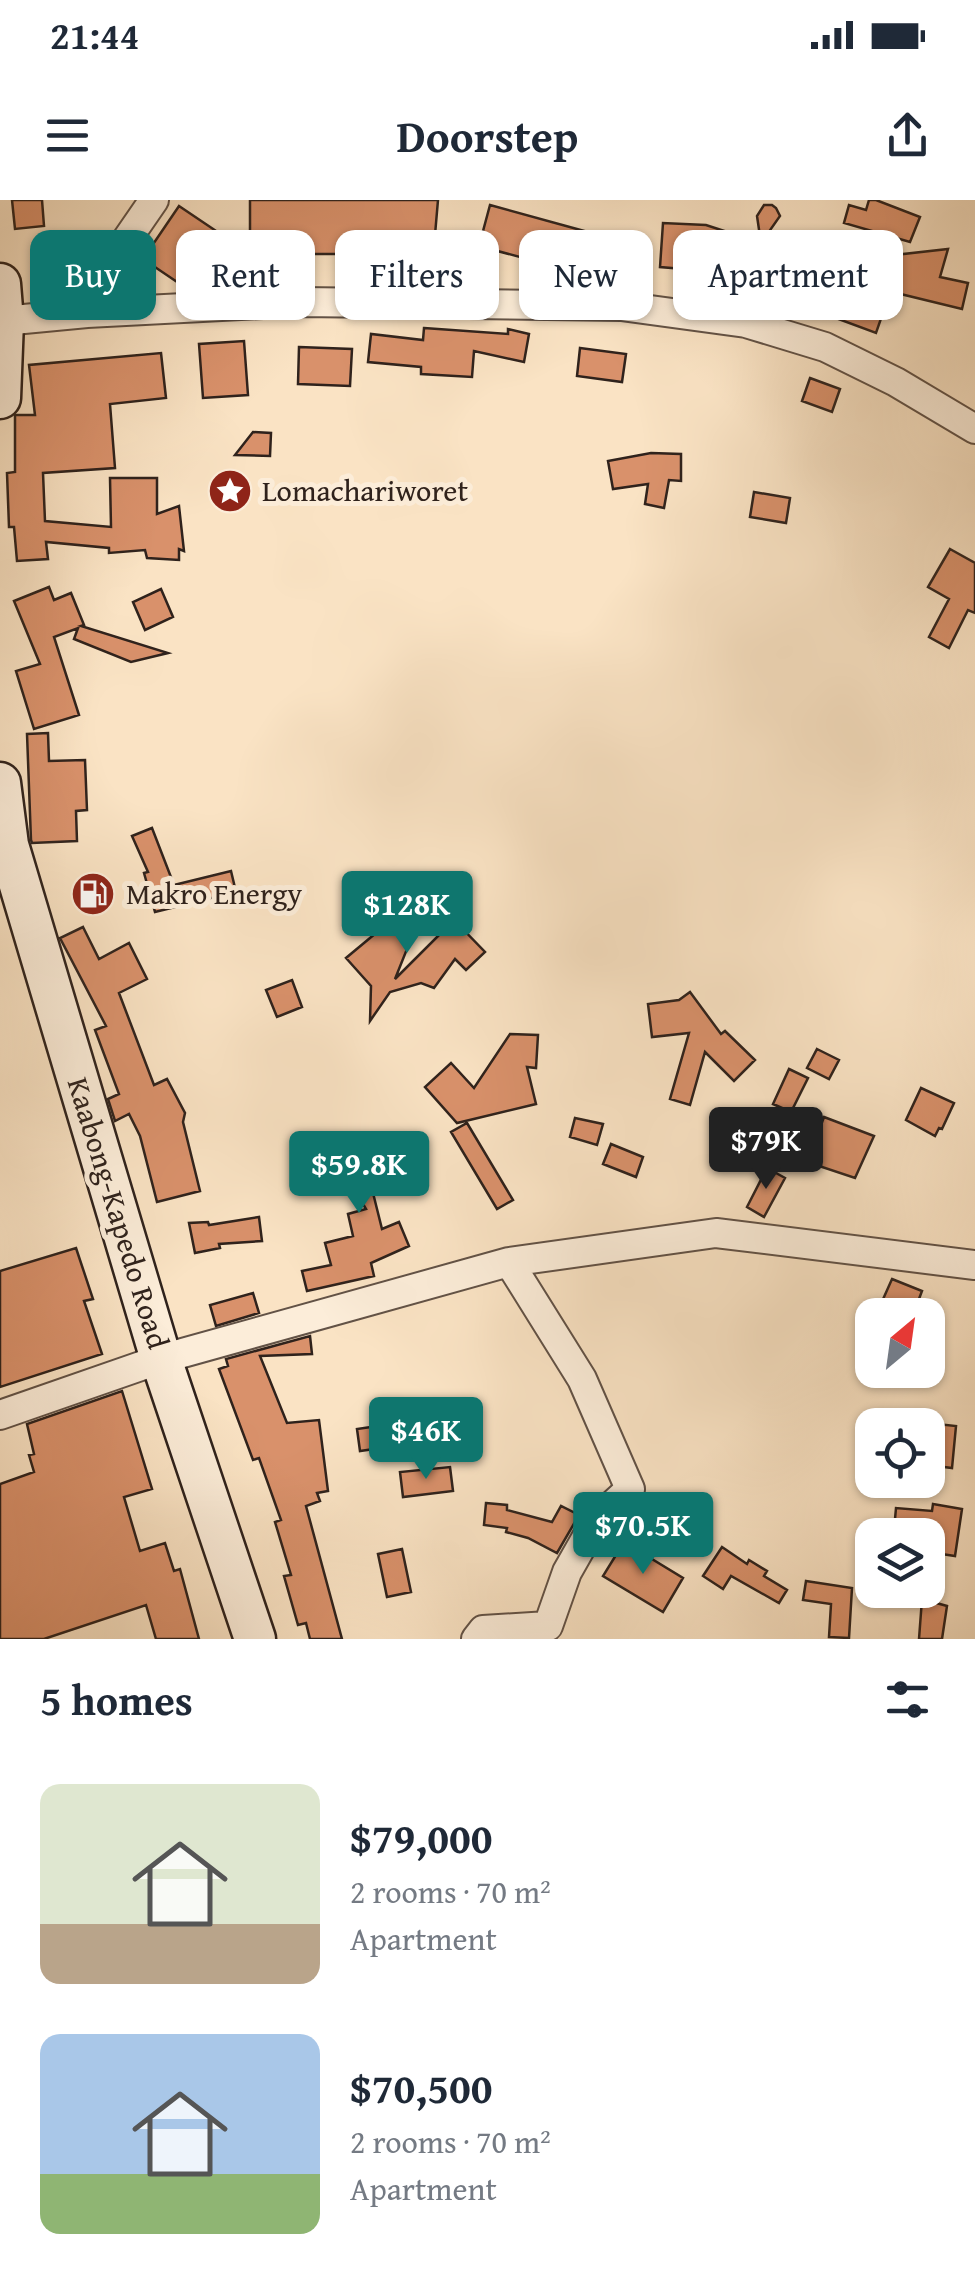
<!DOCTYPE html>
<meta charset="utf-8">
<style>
body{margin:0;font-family:"Gentium Book Plus",serif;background:#f6f6f7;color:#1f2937;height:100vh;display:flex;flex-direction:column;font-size:38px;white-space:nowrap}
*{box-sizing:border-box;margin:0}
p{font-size:32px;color:#747a83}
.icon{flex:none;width:55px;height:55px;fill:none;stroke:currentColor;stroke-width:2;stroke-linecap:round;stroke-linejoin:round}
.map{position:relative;height:1439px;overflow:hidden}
.details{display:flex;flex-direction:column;background:#fff;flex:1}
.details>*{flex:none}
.guide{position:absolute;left:30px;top:30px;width:915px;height:90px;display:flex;gap:20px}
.needle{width:65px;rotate:29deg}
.tools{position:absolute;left:855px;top:1098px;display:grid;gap:20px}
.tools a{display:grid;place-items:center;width:90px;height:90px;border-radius:20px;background:#fff;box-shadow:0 2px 8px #0004;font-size:50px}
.price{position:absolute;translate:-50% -85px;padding:0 22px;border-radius:10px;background:#0f766e;color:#fff;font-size:32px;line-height:65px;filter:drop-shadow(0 2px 5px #0008)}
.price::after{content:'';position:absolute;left:50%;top:60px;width:30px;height:22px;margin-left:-15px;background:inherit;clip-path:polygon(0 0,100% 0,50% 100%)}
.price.current{background:#222;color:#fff}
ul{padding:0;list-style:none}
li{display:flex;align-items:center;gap:30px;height:250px;padding:0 40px}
li span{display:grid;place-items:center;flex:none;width:280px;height:200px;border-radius:20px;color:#555}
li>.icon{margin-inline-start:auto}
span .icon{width:120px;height:120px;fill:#fffc;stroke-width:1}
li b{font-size:42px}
h2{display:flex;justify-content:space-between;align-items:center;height:120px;padding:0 40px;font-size:42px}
.tag{padding:0 35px;border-radius:20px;background:#fff;box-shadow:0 2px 8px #0004;font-size:35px;line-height:90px}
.tag.current{background:#0f766e;color:#fff}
.status{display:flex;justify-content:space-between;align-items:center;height:70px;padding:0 50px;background:#fff;direction:ltr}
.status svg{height:28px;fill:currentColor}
header{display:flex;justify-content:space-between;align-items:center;height:130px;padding:0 40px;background:#fff;font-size:45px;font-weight:700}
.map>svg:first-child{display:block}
.building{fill:#d9916b;stroke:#2f221c;stroke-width:2.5}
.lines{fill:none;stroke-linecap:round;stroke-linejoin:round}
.minor-casing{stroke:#625246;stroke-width:32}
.secondary-casing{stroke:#2f221c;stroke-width:45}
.minor{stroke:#fcedd9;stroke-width:28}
.secondary{stroke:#fcedd9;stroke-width:40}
.labels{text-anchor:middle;stroke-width:10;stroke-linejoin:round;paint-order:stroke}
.poi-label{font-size:30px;fill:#2f221c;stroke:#fcedd9;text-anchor:start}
.street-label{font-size:30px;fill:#2f221c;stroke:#fcedd9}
</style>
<div class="status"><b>21:44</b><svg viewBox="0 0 49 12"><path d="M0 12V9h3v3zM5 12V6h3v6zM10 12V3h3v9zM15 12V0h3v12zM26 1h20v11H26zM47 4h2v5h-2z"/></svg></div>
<header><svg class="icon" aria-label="menu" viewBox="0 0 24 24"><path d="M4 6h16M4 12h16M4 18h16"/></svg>Doorstep<svg class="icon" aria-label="share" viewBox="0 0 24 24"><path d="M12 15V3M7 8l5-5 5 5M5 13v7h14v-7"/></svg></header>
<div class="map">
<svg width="975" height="1439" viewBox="0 0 975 1439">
<rect width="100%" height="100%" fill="#fae3c4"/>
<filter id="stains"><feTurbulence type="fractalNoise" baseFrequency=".002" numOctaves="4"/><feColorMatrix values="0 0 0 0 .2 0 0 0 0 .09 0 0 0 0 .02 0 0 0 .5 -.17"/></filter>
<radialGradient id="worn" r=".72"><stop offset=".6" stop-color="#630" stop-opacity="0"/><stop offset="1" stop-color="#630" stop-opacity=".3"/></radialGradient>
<path class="building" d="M12,0h30l2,26 -29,3z
M250,0h188l-3,35 28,5 -7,32 -52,-10 -39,-3 1,-5h-57v4h-59z
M869,0h7l44,17 -10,25 -66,-19 5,-18 17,5z
M490,5l116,32 -1,8 26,17 -11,15 -18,-12 -28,-4 -14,-5 -3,11 -78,-21z
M764,5h8l4,3 4,8 -19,27 15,5 -35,16 25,17 -3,5 -67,-22 -1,6 -35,-3 3,-44 43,2 55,18 -4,-27z
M179,6l52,35 -33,49h-9l-46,-31z
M948,49l-8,28 28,6 -6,26 -86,-21 10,-32z
M854,60l30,50 -8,23 -43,-16z
M424,128l84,6v-5l21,5 -5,28 -50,-11 -2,26 -51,-3v-7l-53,-5 3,-28 52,6z
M244,141l4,54 -45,3 -4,-54z
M299,147l53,2 -2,37 -52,-2z
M580,148l46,6 -4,28 -45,-6z
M161,153l5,45 -56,6 5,64 -72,5 2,48 66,6 -1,-49h47v36l22,-8 5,45 -5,-2v11l-32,-2 -2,-8 -36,3v-5l-63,-6 2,17 -31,2 -3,-34h-5l-2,-54 8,-1v-57h20l-6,-50z
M810,178l30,11 -8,23 -30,-11z
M253,232l18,1 -1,23 -35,-1z
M651,253l30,1v27l-12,-1 -5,28 -19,-4 3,-20 -35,5 -5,-28z
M754,292l36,6 -4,25 -36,-6z
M950,349l25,14v50l-7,-3 -19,38 -20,-11 20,-38 -21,-12z
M49,387l5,13 17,-7 13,32 -3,1 87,27 -37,9 -57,-23 4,-11 -24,9 25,78 -45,14 -18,-58 24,-7 -26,-63z
M161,389l12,28 -28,13 -12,-28z
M48,533l1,28 36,-1 2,50 -11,1 1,30 -45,2 -1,-3 -4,-106z
M152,628l22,57 57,-14 5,21 -81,20 -11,-39 4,-1 -16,-36z
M376,697l33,47 -14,35 59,-59 31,32 -19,18 -11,-11 -21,29 -13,-5 -31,9 -20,29 1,-35 -25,-28 30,-25 -17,-24z
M83,727l16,32 30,-16 18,36 -28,14 35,92 13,-6 18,34 -2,9 17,69 -43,11 -17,-66 -11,-22 -14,7 -7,-22 11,-5 -24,-64 11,-4 -46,-88z
M292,780l10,27 -25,10 -11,-27z
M690,792l31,42 4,-3 30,29 -21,21 -29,-29 -15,53 -20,-6 19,-66 -37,4 -4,-33 31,-4z
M510,834l28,1 -2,33 -9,-1 9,37 -79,19 -32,-36 26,-24 23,25z
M817,849l22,11 -10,19 -22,-11z
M789,869l19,9 -17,34 -18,-8z
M921,888l33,15 -12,26 -3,-1 -4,8 -29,-16z
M824,917l50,19 -19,42 -48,-16z
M575,918l28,6 -6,21 -27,-8z
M467,923l46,77 -16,9 -46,-77z
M375,944l5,9 29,-6 4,19 -23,4 4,7 -22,12 10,40 17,-7 10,24 -38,17 3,13 -67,15 -5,-20 29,-6 -6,-22 28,-7 -5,-22 18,-5 -22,-37 -39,-6 2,-18 48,7z
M611,944l32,13 -7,20 -33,-13z
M767,968l18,10 -21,39 -17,-10z
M259,1017l3,24 -43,3 1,4 -25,5 -6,-30 19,-1 1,3z
M76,1048l17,51 -9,2 18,53 -102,33v-116z
M892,1079l30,12 -9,24h-37z
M253,1093l6,20 -43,13 -6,-21z
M310,1136l2,18 -52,2 27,67 32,-3 9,71 -11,2 3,8 -14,5 36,133h-32l-4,-16 -8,2 -14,-49 7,-1 -16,-53 6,-2 -22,-62 -6,2 -34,-91 9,-3 -2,-7z
M122,1191l30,98 -28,8 16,54 25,-8 9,28 6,-2 19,70h-43l-10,-34 -102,34h-44v-155l34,-12 -5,-17 5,-1 -7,-30z
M928,1223l28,3 -4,42 -24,-3z
M385,1225l3,22 -28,4 -3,-22z
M450,1267l3,24 -50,6 -3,-25z
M486,1303l21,2v5l45,12 9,-16 18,9 -22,38 -29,-15 -22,-6 1,-4 -23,-3z
M933,1304l29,5 -7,47 -27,-4v-19l-34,-3 2,-22 36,3z
M624,1342l59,36 -20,34 -60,-36z
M722,1347l25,17 2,-4 18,11 -3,5 23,14 -8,13 -48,-27 -8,13 -20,-13z
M402,1349l9,43 -24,5 -9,-43z
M806,1381l46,7 -3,50 -20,-1 2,-33 -28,-4z
M922,1399l25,7 -5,33h-23z"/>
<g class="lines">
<g class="minor-casing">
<path id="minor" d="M87,113l25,-52 42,-61
M3,121l84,-8 214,-11 320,4 125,17 79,24 71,35 79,47
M0,1215l161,-56 348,-97 207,-29 259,32
M476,1439l7,-9 65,-4 19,-54 30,-53 33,-30 -48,-110 -73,-117"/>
</g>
<g class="secondary-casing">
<path id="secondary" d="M0,84l3,37 -3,77
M0,583l8,62 153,514 94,280"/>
</g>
<use href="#minor" class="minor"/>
<use href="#secondary" class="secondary"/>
</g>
<defs>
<g id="sight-disc" transform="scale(2.25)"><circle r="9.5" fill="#8f2418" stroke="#fcedd9"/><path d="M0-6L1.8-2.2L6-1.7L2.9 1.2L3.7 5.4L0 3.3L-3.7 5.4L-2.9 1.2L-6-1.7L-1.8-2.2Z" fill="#fff"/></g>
<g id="fuel-disc" transform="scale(2.25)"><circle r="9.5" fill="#8f2418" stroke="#fcedd9"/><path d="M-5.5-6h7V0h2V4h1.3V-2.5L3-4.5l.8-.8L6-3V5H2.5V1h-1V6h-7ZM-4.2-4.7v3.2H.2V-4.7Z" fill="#fff"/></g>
</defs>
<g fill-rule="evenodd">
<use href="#sight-disc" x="230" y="291"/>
<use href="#fuel-disc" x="93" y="694"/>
</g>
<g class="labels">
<g class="poi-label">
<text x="262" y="301">Lomachariworet</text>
<text x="126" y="704">Makro Energy</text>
</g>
<g class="street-label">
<text transform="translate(118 1013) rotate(73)" y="10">Kaabong-Kapedo Road</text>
</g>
</g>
<rect width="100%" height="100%" filter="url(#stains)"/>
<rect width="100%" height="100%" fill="url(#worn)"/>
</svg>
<div class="tools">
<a><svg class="needle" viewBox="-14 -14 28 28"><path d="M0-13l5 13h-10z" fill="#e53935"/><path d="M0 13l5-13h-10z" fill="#747a83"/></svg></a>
<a><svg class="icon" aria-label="locate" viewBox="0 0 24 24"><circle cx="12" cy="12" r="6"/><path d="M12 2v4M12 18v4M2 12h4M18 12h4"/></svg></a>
<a><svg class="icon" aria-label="layers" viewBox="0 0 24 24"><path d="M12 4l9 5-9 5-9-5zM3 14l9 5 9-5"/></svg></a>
</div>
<b class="price" style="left:407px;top:756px">$128K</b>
<b class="price current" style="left:766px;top:992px">$79K</b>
<b class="price" style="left:359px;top:1016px">$59.8K</b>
<b class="price" style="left:426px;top:1282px">$46K</b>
<b class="price" style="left:643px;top:1377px">$70.5K</b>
<div class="guide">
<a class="tag current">Buy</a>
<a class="tag">Rent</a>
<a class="tag">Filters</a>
<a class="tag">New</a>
<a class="tag">Apartment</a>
</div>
</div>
<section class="details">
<h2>5 homes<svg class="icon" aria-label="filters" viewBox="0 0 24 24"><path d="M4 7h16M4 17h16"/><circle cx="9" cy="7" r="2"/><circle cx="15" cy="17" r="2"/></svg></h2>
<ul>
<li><span style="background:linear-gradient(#dfe7d0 70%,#b9a48a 0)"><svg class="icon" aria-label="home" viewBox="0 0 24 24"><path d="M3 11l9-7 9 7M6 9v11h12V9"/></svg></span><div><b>$79,000</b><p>2 rooms · 70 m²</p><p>Apartment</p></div></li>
<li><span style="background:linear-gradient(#a9c7e8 70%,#8fb573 0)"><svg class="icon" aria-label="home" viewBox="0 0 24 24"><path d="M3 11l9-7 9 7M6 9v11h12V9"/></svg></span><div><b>$70,500</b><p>2 rooms · 70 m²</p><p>Apartment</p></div></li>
</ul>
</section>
